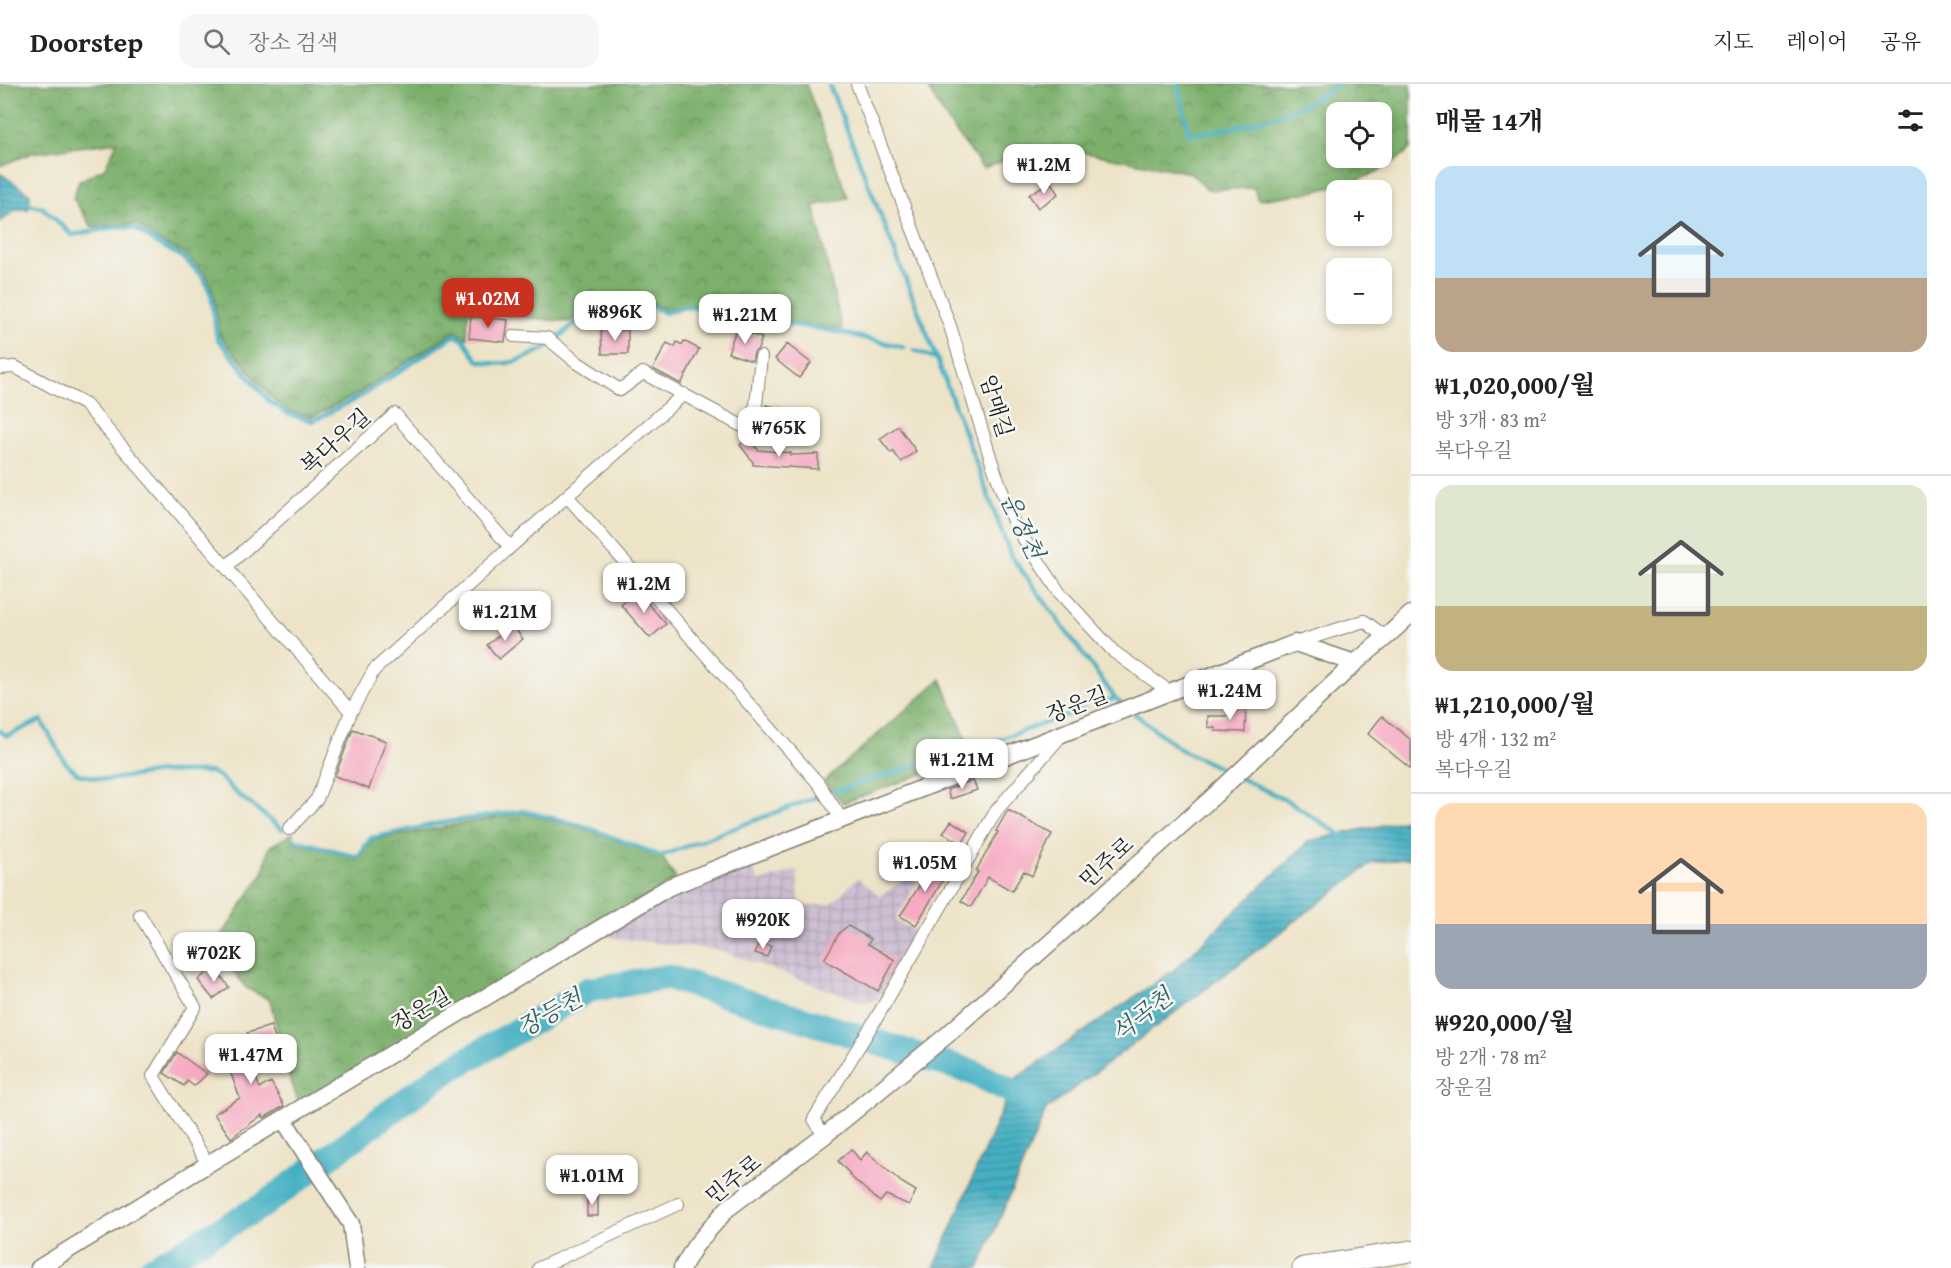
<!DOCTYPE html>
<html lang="ko">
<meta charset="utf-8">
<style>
body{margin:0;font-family:"Gentium Book Plus","Noto Serif KR",serif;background:#f6f6f6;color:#222;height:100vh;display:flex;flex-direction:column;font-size:22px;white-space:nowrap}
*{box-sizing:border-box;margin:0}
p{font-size:20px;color:#767676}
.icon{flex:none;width:33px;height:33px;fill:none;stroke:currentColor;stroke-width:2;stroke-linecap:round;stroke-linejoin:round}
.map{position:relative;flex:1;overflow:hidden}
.panel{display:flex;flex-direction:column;background:#fff;width:540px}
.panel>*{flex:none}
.buttons{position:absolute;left:1326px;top:18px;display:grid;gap:12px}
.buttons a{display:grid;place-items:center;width:66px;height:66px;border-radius:12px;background:#fff;box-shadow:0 3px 9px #0003;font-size:30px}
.price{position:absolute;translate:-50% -51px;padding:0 14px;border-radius:12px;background:#fff;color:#222;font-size:20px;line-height:39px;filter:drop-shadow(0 2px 3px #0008)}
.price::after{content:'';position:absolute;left:50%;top:36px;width:18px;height:14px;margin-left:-9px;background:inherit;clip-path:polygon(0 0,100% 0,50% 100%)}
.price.selected{background:#c8321e;color:#fff}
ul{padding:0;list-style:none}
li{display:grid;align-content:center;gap:12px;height:318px;padding:0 24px}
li+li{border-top:2px solid #e0e0e0}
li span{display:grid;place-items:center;height:186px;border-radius:18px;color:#555}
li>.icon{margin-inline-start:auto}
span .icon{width:108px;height:108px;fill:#fffc;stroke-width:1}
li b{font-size:26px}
h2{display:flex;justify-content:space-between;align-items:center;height:72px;padding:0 24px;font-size:26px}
header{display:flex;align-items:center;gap:36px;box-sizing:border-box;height:84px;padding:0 30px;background:#fff;border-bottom:2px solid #e0e0e0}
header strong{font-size:28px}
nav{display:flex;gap:33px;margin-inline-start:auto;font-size:21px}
.search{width:420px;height:54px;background:#f6f6f6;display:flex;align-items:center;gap:15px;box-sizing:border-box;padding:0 21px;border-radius:18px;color:#767676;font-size:22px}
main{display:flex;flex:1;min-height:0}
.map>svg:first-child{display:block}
.industrial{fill:url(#industrial-grid)}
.forest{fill:url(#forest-crowns);stroke:#4c6644;stroke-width:1.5;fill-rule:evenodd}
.water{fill:url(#water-rules);stroke:#306670;stroke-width:1.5}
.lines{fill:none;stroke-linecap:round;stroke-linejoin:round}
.stream{stroke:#45b0c3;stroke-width:4.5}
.river{stroke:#45b0c3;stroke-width:26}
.building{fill:#f6abc2}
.street-casing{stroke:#848072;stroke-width:14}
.secondary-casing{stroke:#848072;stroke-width:19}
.highway-casing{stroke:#848072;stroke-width:23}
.street{stroke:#fff;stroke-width:12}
.secondary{stroke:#fff;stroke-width:16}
.highway{stroke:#fff;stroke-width:21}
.labels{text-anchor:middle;stroke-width:5;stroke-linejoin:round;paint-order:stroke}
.street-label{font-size:22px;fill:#1c1c1c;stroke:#f6f6f2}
.water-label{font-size:24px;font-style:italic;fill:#2e5f67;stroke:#f6f6f2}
</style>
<header>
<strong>Doorstep</strong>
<div class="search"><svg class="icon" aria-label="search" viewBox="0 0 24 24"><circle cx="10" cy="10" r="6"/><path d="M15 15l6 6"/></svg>장소 검색</div>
<nav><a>지도</a><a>레이어</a><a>공유</a></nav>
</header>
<main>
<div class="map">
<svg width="1411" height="1184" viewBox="0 0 1411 1184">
<defs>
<pattern id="industrial-grid" width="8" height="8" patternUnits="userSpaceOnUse" patternTransform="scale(1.5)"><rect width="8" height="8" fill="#cdbed2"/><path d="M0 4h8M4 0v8" fill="none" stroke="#afa3b4"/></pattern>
<pattern id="forest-crowns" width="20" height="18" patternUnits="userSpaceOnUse" patternTransform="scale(1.5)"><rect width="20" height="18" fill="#7cb06c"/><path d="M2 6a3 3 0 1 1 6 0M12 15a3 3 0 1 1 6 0" fill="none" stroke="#658e58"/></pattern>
<pattern id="water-rules" width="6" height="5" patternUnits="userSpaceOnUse" patternTransform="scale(1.5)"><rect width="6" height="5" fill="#45b0c3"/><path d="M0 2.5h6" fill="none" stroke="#398e9e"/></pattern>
</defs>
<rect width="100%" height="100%" fill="#f6f6f2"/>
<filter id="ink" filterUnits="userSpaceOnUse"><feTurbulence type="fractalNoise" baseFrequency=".0167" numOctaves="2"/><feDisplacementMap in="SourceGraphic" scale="12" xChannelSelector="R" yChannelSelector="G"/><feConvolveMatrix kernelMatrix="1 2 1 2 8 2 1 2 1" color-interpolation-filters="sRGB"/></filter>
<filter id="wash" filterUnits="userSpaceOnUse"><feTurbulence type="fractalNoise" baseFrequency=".008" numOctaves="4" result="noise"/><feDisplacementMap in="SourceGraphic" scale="24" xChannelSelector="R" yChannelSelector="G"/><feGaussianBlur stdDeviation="1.35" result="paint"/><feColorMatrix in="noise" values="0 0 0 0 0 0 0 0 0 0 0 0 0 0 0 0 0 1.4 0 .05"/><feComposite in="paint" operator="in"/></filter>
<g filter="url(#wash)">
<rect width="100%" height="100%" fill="#ede3c7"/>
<path class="industrial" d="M751,780l8,18 38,-12 2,37 32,-3 27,-26 22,18 35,-24 1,13 -21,35 19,11 -37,69 -15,2 -143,-52 -112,-13 1,-7 66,-36z"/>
<path class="forest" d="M0,0h806l42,114 -34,8 28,123c-22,-3 -44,-5 -66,-9 -40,-7 -68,-22 -110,-10l-27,-13 -35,-2 -34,27 -102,-10 -1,26 -12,-7 -94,61 -49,25 -23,-6 -17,-13 -52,-62 -6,-41 -7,-19 -22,-22 -26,-13 -23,-17 -44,3 -19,-29 6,-17 26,-13 12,-26 -85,11 -32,13z
M925,0h486v64c-40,39 -100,44 -153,52l-4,-12 -46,2 -17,-17 -115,-22 -4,17 -20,1 -17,-19 -52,18 -34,-45zM1382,28v46h-46v-46z
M941,595l32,76 -130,48 -19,-22z
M522,729l58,14 82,30 14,22 -377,224 -11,-29 -18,-74 -24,-12 -31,-42 48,-73 6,-26 24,-14v9l66,16 13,-18z"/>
<path class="water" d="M0,89l30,21 -1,15h-12l-17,13z
M1411,735v39l-39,5 -326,247 -67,158h-45l81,-189 160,-110 134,-128z"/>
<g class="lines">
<path class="stream" d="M829,0l108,275 74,197 104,142 9,7
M1178,0l11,50c48,-4 111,-21 149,-50
M23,118l20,6 29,27 45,-8 18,1 23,16 25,13 21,21 7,17 6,43 52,63 19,13 25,7 50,-26 92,-60 9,5 13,20c30,9 44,0 71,-13
M558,254l46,-40 34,1 27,14 19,-6 29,1 63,14 62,10 65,15
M914,266l23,9
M1106,618l9,-4
M1130,626l50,39 52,25
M0,647l7,5 34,-16 24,42 13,12 28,6 54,-8h50l9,4 16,16 47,37
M1240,694l48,23 56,36
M835,707l101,-32 13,-11 40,-5 96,-34
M295,756l63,17 13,-19 70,-15 82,-12 58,14 80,31 158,-60"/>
<path class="river" d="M152,1184l110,-62 177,-130 149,-86 79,-13 305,95 60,29"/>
</g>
<g id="blocks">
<path class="building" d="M1050,97l8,13 -20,14 -9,-13z
M471,232l37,4 -3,22 -36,-4z
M736,245l26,9 -4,11 -4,4 -2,8 -24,-8z
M601,246h27v24h-26z
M684,257l15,8 -18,35 -28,-15 14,-26 8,4 2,-5 5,3z
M787,260l24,19 -12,15 -24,-19z
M766,321l37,8 -3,14 -26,-6 -1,4 -11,-2z
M898,342l18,25 -15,11 -8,-11 -2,2 -11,-14z
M748,354l10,12 33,3 -1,2 28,-1v15l-65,-4v-3l-13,-17z
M637,507l29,33 -16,14 -29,-33z
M512,541l11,14 -24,20 -12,-14z
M1232,622h14l-1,26 -30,-1v-3l-7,-1v-11h23z
M1382,632l29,24v29l-43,-35z
M353,645l33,12 -17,48 -34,-13z
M973,696l4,10 -27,9 -3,-9z
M1008,726l44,24 -20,42 -8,-5 -12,20 -24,-14 -17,30 -10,-6 17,-29 -2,-1 22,-39 -2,-1z
M951,737l18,11 -7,12 -19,-11z
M935,777l14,9 -33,55 -16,-9z
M848,842l23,13 -3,5 27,16 -17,31 -54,-31 16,-28z
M759,858l12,4 -4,11 -12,-4z
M214,883l15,20 -16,12 -15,-19z
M271,942l10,30 -30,9 9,23 11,-6 13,24 -20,12 -2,-3 -31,23 -17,-24 26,-16 -14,-37 27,-10 -6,-18z
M177,968l2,2 28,20 -13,12 -7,-5 -3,5 -20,-13z
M851,1065l9,11 7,-8 34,30 15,9 -7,14 -23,-10 -6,7 -31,-27 1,-1 -12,-13z
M587,1111l11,1v20h-11z"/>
</g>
</g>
<g filter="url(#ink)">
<use href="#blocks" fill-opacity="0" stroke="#848072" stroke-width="1.5"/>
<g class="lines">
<g class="street-casing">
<path id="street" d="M857,0l93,242 42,137 22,61 45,68 55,60 56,40
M514,252l33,2 31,25 42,27 23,-17 97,52 9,-3 7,-17 5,-48
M0,284l15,-1 71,38 265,307
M567,412l252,288 23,36
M226,483l169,-153 115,133
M1295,559l69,-22 22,16
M289,745l28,-30 34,-87 23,-42 193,-174 117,-102
M140,831l55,92 -42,69 55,88
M824,1052l-10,-17 63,-102 119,-206 64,-74
M539,1184l139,-64"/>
</g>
<g class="secondary-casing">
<path id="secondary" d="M283,1035l68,105 6,44
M39,1184l169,-104 461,-277 626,-244 60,20
M682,1184l13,-22 32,-37 97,-73 122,-100 269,-241 140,-132 31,-26 25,-23"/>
</g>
<g class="highway-casing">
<path id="highway" d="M1303,1184l108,-17"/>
</g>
<use href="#street" class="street"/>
<use href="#secondary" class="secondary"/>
<use href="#highway" class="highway"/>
</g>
</g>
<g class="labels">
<g class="street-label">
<text transform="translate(997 322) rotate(73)" y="8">암매길</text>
<text transform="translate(335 357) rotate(-42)" y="8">복다우길</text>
<text transform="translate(1077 620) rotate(-21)" y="8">장운길</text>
<text transform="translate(1106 778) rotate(-42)" y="8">민주로</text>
<text transform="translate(421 925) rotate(-31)" y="8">장운길</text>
<text transform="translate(733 1095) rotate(-39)" y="8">민주로</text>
</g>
<g class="water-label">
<text transform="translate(1022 442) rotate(65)" y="8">운정천</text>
<text transform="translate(550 929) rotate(-29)" y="8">장등천</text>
<text transform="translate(1142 931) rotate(-38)" y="8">석곡천</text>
</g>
</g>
</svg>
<div class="buttons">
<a><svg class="icon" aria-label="locate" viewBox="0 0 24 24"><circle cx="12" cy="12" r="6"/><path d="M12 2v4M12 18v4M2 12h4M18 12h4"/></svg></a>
<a>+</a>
<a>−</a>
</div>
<b class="price" style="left:1044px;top:111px">₩1.2M</b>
<b class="price selected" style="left:488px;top:245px">₩1.02M</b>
<b class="price" style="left:615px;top:258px">₩896K</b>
<b class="price" style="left:745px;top:261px">₩1.21M</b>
<b class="price" style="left:779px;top:374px">₩765K</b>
<b class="price" style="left:644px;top:530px">₩1.2M</b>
<b class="price" style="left:505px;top:558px">₩1.21M</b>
<b class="price" style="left:1230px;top:637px">₩1.24M</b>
<b class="price" style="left:962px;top:706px">₩1.21M</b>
<b class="price" style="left:925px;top:809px">₩1.05M</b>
<b class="price" style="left:763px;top:866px">₩920K</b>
<b class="price" style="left:214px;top:899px">₩702K</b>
<b class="price" style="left:251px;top:1001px">₩1.47M</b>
<b class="price" style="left:592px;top:1122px">₩1.01M</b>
</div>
<section class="panel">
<h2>매물 14개<svg class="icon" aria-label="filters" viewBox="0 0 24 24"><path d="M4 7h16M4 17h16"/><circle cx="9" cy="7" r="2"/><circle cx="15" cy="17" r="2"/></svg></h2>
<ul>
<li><span style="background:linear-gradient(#bfe0f5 60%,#b9a48a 0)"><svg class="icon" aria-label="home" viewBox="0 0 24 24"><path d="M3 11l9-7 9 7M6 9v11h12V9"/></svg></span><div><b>₩1,020,000/월</b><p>방 3개 · 83 m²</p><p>복다우길</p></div></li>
<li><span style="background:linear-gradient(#dfe7d0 65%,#c2b280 0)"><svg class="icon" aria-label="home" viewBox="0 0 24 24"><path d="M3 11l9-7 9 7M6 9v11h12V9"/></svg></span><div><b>₩1,210,000/월</b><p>방 4개 · 132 m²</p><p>복다우길</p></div></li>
<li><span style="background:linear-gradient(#ffd9b3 65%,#9aa5b1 0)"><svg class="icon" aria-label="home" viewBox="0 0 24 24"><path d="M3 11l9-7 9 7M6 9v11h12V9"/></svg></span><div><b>₩920,000/월</b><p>방 2개 · 78 m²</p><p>장운길</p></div></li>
</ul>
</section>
</main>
